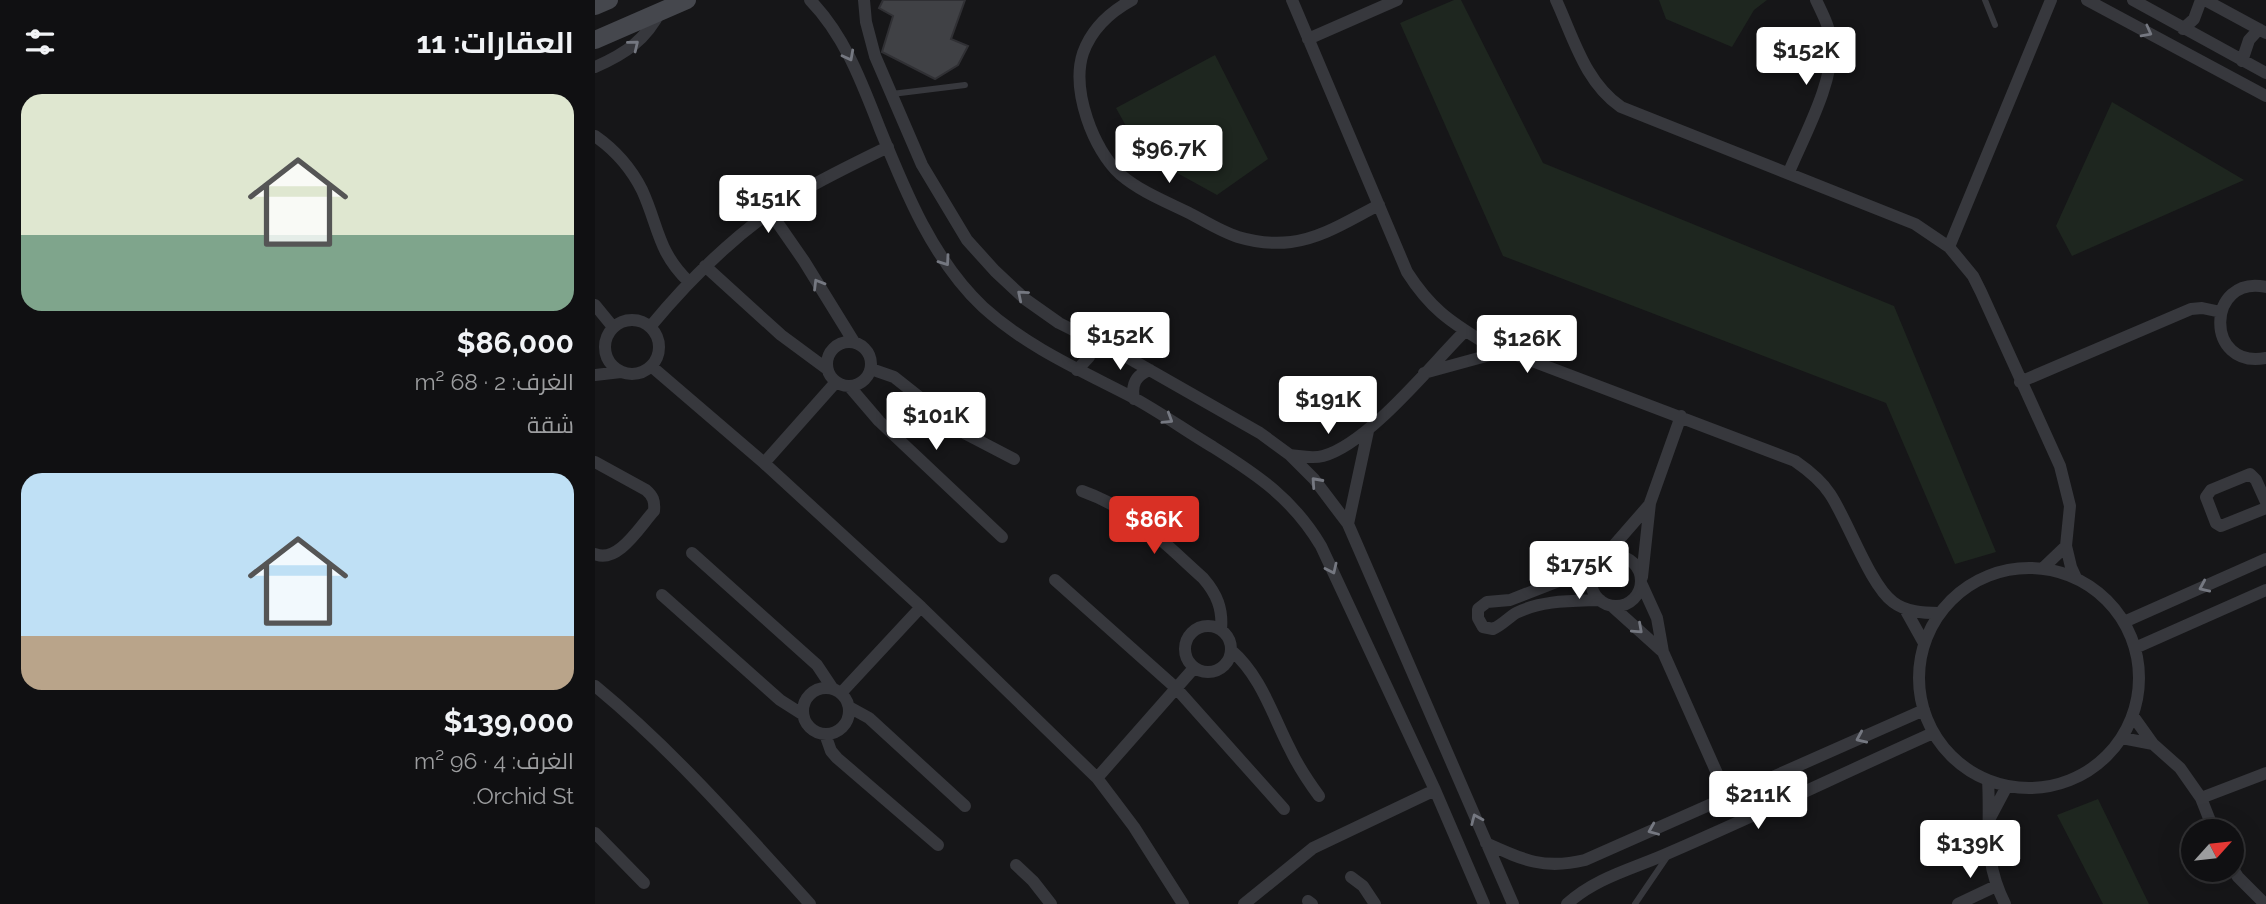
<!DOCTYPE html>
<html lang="ar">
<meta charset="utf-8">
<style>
body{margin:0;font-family:Raleway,Cairo,sans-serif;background:#1e1e20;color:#f1f3f6;direction:rtl;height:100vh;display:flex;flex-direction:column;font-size:26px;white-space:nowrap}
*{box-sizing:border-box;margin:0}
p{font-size:23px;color:#9c9d9f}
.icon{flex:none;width:38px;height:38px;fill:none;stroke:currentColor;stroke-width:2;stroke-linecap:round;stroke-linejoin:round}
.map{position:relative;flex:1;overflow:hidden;direction:ltr}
.panel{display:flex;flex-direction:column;background:#101012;width:595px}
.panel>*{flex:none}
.needle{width:46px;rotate:63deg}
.fabs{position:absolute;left:1586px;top:819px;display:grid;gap:14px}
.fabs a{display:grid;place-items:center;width:63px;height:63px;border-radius:50%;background:#101012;box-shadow:0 7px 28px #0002,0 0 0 2px #303032;font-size:35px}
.price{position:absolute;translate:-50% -60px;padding:0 16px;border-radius:7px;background:#fff;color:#222;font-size:23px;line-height:46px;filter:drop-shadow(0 2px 4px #0008)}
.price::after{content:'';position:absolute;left:50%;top:42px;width:21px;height:16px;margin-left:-10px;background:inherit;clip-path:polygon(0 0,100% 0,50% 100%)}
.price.on{background:#d93025;color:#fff}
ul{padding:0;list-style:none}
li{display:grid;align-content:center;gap:14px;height:371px;padding:0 21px}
li span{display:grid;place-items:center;height:217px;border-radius:21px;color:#555}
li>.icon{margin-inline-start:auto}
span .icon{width:126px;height:126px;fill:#fffc;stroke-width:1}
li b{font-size:30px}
h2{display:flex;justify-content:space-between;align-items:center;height:84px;padding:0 21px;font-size:30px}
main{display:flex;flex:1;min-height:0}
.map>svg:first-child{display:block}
.green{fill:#1e261f}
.building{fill:#404145;stroke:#303034;stroke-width:2}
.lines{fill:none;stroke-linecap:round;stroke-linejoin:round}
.lane{stroke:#37383d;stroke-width:6}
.street{stroke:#37383d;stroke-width:12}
.secondary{stroke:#45474d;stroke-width:18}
.oneway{stroke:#757881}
</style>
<main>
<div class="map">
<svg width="1671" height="904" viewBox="0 0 1671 904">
<rect width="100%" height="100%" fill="#161618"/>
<path class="green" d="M859,0h7l82,163 351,143 102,246 -41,12 -69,-161 -383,-147 -103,-233z
M1064,0h108l-13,10 -22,37 -66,-28z
M620,55l53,104 -51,36 -76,-42 -25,-45z
M1517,102l132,78 -172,76 -16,-30z
M1503,799l51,105h-46l-46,-89z"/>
<path class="building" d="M288,0h82l-14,39 17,7 -10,19 -23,14 -53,-27 11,-36 -14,-8z"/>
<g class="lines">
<path class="lane" d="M1390,0l10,25
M297,94l73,-9
M1040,904l32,-47"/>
<path class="street" d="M215,0c35,36 52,83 70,129 25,62 53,131 103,178 44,40 97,63 149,90 28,15 54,34 81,50 46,29 80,52 108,99l114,244 49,114
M269,0l2,22 9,34 47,109 45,75 28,31 30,28 34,24 66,33 135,77 30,22 24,24 34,45 165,380
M537,0c-22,12 -40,28 -49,53 -12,37 10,97 38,122 20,17 46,27 70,39 15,8 31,18 47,23 17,5 36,7 53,5 32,-4 60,-23 88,-37
M697,0l115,272c23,36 42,49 78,71l310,118c13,9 26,19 35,33 18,27 40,91 63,108 13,10 30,11 46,11
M961,0c18,39 29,82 65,107l294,117 34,23 24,29 8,16 79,174 10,40 -4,40 5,21 5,11
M1492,0l179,96
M1538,0l133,73
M1610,0l61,33
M1588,29l11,-10 7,-19
M713,39l89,-39
M1647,61l7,-21 10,-11
M0,67c30,-13 51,-27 66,-57
M0,136c20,14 36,32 47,54 17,37 15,61 47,92
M1194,172c15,-36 46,-92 42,-130 -1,-15 -9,-29 -15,-42
M175,212l34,49 50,81
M1354,247l102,-247
M110,266l76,69 46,34
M1671,287c-60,-13 -62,83 0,71
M0,305l18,22
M10 347a27 27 0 1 1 54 0a27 27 0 1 1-54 0Z
M55,327c43,-52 90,-98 147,-133 29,-17 60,-32 91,-47
M232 364a22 22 0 1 1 44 0a22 22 0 1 1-44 0Z
M56,366l113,97 157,144 176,171 37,49 49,77
M276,369l23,8 72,57 48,25
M482,370l12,-13 2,-18
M829,373l84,-23
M0,375l26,-3
M1425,382l171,-73 11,-1 19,4
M254,386l30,35 123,116
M539,399c-3,-15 2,-24 16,-29
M695,455c11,1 22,4 33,1 45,-12 108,-91 142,-125
M0,462l51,28c7,6 9,11 8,21 -14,15 -36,53 -59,43
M169,463l72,-81
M487,491c51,18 82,52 121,87 14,16 20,31 18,52
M1671,502l-10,-22 -6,-6 -39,16 -5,7 10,26 5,3 45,-18
M753,524l20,-93
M97,553l125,112 16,24
M996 581a25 25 0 1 1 50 0a25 25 0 1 1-50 0Z
M1007,559l48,-55
M1000,567l-85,33 -23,2 -9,7v9l5,9 10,2c9,-4 15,-11 23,-16 26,-13 56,-12 84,-13
M1324 678a110 110 0 1 1 220 0a110 110 0 1 1-220 0Z
M1448,568l23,-22
M1047,577l8,-74 31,-87
M460,580l121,108 108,121
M1047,585l15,33 6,34 65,146
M67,595l118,105 22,14
M1018,607l50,45
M1310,609l19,34
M1529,622l142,-63
M590 649a23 23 0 1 1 46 0a23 23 0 1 1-46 0Z
M1540,648l131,-58
M636,650c30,26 41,64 59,99 8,17 18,32 29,47
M0,686c79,65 146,142 215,218
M208 711a23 23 0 1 1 46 0a23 23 0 1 1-46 0Z
M246,693l80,-86
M254,707l20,11 96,88
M1538,716l20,28 27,24 21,30 13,33
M230,734l6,17 6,7 101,87
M1527,738l31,6
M502,778l97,-110
M1393,780c3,49 -6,78 17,124
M1606,798l65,-25
M1395,818l17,-32
M0,833l49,50
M891,843c37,17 58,27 99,17l339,-150
M421,865l17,16 18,23
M1636,866l7,11 27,27
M756,877l12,9 12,18
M713,901l4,3
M649,904l69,-56 122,-58
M972,904c29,-27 69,-36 104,-52 88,-38 175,-80 262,-119
M1363,904l38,-18"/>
<path class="secondary" d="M0,6l14,-6
M0,40l92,-40"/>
</g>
<defs><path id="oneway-chevron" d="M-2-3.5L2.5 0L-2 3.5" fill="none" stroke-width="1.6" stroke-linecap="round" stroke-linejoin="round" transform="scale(1.75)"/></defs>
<g class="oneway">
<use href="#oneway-chevron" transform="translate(1552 32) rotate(28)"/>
<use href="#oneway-chevron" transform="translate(39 45) rotate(-39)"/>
<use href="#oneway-chevron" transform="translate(254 56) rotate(62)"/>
<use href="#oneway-chevron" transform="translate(350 261) rotate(55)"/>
<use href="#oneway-chevron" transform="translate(223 284) rotate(-121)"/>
<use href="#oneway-chevron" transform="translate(427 295) rotate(-140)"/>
<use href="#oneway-chevron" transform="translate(573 419) rotate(32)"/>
<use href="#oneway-chevron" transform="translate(721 482) rotate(-132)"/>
<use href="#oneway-chevron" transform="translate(737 569) rotate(65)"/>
<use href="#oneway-chevron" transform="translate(1609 587) rotate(156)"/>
<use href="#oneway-chevron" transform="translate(1043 629) rotate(42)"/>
<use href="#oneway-chevron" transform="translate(1266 738) rotate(156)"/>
<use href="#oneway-chevron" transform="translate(881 819) rotate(-113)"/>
<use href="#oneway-chevron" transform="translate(1058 830) rotate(157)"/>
</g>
</svg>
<div class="fabs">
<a><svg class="needle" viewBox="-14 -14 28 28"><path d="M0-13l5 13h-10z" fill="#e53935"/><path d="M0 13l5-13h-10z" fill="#9c9d9f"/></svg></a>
</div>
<b class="price" style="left:1211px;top:87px">$152K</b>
<b class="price" style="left:574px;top:185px">$96.7K</b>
<b class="price" style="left:173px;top:235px">$151K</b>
<b class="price" style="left:525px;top:372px">$152K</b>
<b class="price" style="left:932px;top:375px">$126K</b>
<b class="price" style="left:733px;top:436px">$191K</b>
<b class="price" style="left:341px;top:452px">$101K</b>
<b class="price on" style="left:559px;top:556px">$86K</b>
<b class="price" style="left:984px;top:601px">$175K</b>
<b class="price" style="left:1163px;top:831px">$211K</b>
<b class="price" style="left:1375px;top:880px">$139K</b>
</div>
<section class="panel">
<h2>العقارات: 11<svg class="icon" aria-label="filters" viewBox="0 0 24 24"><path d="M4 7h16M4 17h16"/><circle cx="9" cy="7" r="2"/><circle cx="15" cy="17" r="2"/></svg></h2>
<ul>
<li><span style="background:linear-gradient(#dfe7d0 65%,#7fa58c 0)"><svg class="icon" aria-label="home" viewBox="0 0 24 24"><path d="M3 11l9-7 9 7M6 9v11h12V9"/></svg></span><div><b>$86,000</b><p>الغرف: 2 · 68 m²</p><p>شقة</p></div></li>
<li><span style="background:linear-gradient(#bfe0f5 75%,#b9a48a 0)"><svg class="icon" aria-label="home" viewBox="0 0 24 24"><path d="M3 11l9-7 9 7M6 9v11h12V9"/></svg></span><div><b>$139,000</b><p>الغرف: 4 · 96 m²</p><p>Orchid St.</p></div></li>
</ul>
</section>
</main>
